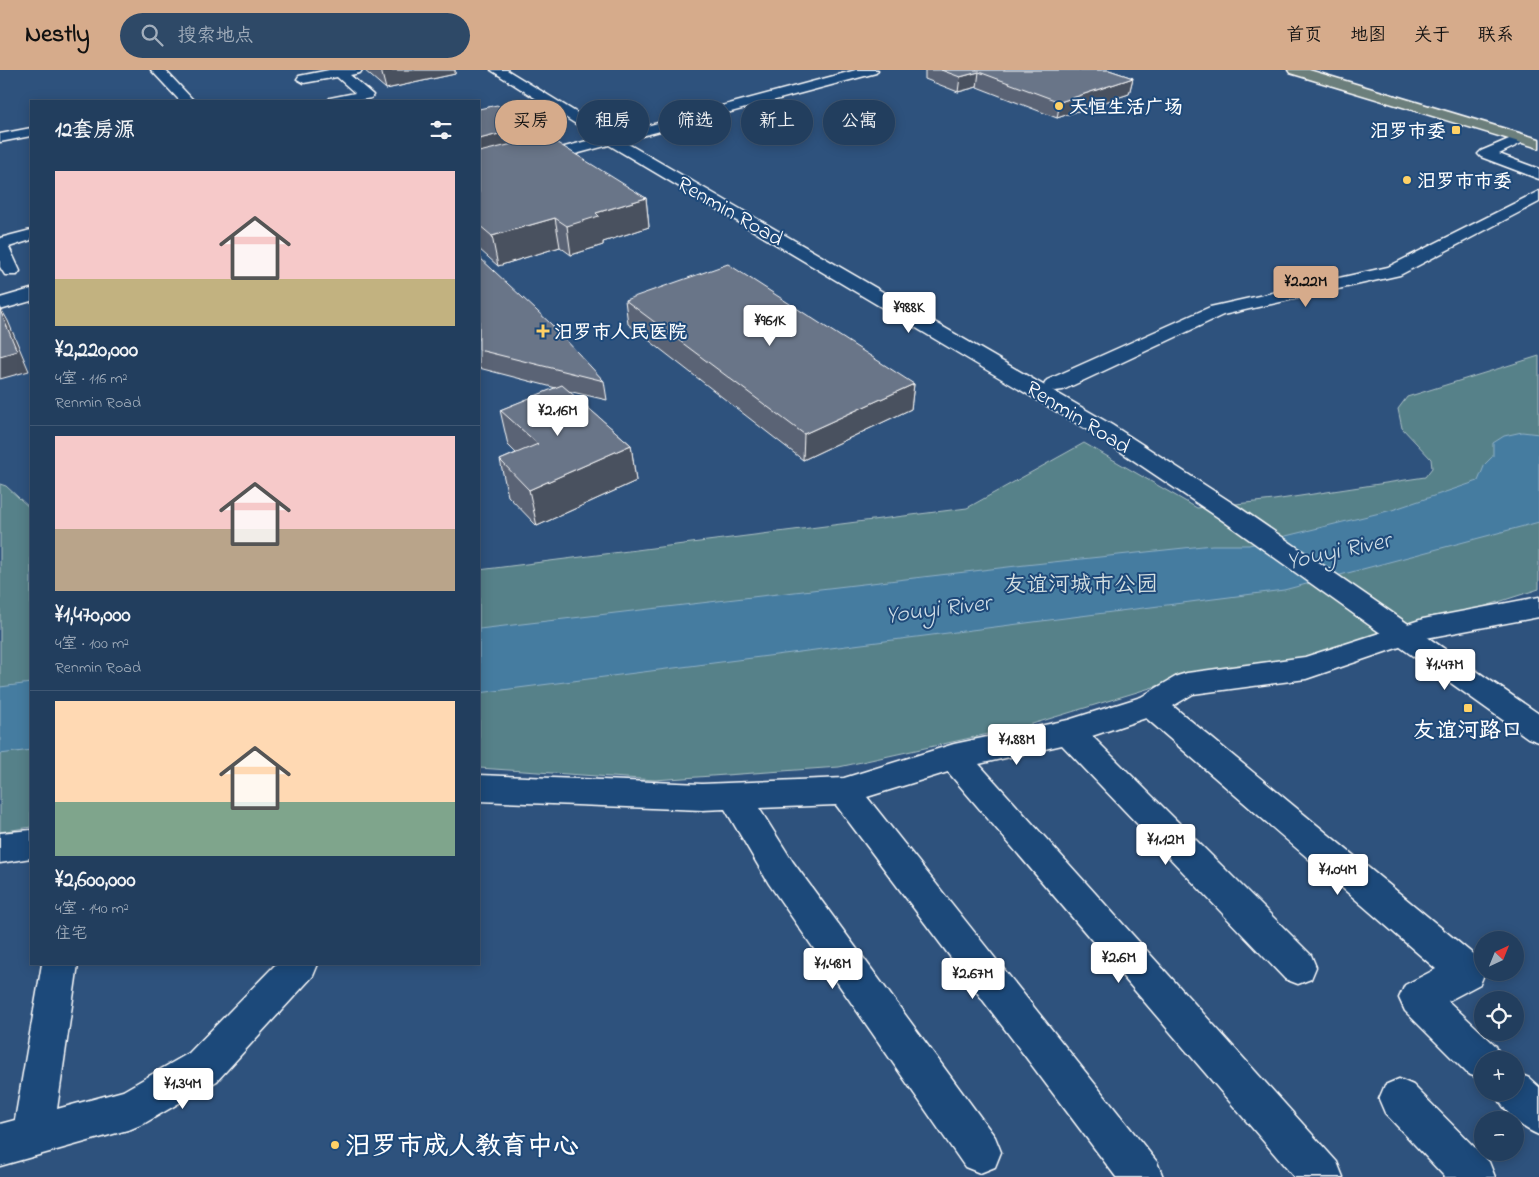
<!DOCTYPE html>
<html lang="zh">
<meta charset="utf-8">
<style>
body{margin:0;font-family:"Indie Flower","LXGW WenKai TC",sans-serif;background:#2e4967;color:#f1f3f6;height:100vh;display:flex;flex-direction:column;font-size:19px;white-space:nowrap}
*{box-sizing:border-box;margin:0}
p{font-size:16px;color:#a2aebc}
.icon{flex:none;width:28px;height:28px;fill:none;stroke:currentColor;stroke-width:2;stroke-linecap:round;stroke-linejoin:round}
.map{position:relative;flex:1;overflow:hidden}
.panel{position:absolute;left:30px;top:30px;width:450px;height:865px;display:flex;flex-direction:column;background:#223e5e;border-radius:0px;box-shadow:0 2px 12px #0003,0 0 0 1px #3f5773}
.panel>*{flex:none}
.top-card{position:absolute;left:495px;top:30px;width:475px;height:45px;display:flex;gap:10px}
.needle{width:32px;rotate:43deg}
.controls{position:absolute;left:1474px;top:861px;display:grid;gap:10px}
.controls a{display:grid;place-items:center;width:50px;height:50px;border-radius:50%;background:#223e5e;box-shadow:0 2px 12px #0003,0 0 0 1px #3f5773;font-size:25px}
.price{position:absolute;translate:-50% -42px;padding:0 11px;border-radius:5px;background:#fff;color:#222;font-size:16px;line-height:32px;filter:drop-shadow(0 1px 2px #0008)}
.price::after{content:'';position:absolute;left:50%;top:30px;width:15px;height:11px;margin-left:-8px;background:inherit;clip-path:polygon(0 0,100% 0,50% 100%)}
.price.on{background:#d6ab8b;color:#111}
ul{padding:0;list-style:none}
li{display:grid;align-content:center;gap:10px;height:265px;padding:0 25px}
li+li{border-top:1px solid #3f5773}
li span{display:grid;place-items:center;height:155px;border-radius:0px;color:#555}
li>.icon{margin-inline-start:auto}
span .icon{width:90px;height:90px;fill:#fffc;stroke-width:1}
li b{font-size:21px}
h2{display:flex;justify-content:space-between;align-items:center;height:60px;padding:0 25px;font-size:21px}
.chip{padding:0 18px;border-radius:22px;background:#223e5e;box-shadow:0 2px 12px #0003,0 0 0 1px #3f5773;font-size:18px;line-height:45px}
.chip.on{background:#d6ab8b;color:#111}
header{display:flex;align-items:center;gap:30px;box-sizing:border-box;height:70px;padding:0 25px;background:#d6ab8b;color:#111}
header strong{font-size:24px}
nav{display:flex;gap:28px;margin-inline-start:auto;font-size:18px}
.search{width:350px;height:45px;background:#2e4967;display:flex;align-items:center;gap:12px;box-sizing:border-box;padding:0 18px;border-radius:28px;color:#a2aebc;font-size:19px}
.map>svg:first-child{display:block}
.green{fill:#578189;stroke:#abc0c4}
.water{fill:#447ca0;stroke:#8fb0c6}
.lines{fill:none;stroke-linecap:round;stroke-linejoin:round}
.street-casing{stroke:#fff;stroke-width:3}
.secondary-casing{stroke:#fff;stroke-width:3}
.primary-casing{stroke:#fff;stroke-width:3}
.street{fill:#1f4a7a;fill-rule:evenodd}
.secondary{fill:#1f4a7a;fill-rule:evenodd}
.primary{fill:#6c7f7c;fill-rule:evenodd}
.wall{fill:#5a6475;stroke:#fff}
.shaded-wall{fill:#4a515f;stroke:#fff}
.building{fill:#697488;stroke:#fff}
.poi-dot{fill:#ffd166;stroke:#1f4a7a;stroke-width:2}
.labels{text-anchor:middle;stroke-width:4;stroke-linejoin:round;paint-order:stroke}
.far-poi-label{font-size:19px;font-weight:bold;fill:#fff;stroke:#1f4a7a;text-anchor:start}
.street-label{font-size:22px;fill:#fff;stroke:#1f4a7a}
.park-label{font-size:22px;fill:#d5e0e2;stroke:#1f4a7a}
.poi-label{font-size:22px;font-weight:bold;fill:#fff;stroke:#1f4a7a}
.water-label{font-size:24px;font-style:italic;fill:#d0dee7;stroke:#1f4a7a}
.near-poi-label{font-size:26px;font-weight:bold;fill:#fff;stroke:#1f4a7a;text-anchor:start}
</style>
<header>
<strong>Nestly</strong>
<div class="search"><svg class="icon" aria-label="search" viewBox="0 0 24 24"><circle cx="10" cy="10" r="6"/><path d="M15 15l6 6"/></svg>搜索地点</div>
<nav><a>首页</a><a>地图</a><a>关于</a><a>联系</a></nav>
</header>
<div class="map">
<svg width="1539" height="1107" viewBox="0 0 1539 1107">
<rect width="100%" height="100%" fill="#2e527d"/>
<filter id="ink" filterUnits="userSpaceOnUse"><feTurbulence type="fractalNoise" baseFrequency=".02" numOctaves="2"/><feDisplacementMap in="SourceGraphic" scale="10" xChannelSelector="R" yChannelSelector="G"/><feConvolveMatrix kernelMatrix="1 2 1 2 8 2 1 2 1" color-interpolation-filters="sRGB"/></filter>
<g filter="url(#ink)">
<path class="green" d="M1539,286v233l-75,24 -163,48 -118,17 -154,47 -190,42 -184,13 -176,-12v-198l488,-62 117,-65 113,65 77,-8 151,-23 7,-9 -1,-9 -29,-31 -4,-19 9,-12z
M0,414l6,2 25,23v318l-31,5z"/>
<path class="water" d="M1522,362l17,2v88l-255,68 -805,103v-64l546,-64 187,-20h37l143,-35 86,-29 7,-17 8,-8v-13l11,-7z
M31,613v67l-31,4v-67z"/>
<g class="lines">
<g class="street-casing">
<path id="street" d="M151,0h14l29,31h-14z
M329,0h33l-2,3 -10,2 23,20 -2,3 -16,3h-27l2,-3 25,-5 -18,-16 -33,6 -7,-4 2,-3z
M31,58v8l-31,6v-8z
M1521,64l7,4 -2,3 -27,13 40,15v10l-58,-22 -3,-3 3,-3z
M1539,121v11l-139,73 -177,40 -160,75 -8,1 -8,-1 -3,-5 3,-5 163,-73 178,-40z
M31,160v10l-22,7 11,24 -3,4h-12l-5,-8v-29z
M1539,527v20l-113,21 -120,41 -113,15 -20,12 307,254 2,12h3l-5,12 -32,17 48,45 5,14h-19v19l-14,-5 -63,-63 -6,-13 6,-13 31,-16 -290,-251 -54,18 219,219 5,12 -5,12 -13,5 -13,-5 -223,-234 -83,19 358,398 6,15h-49l-346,-405 -81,25 290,365 6,15h-47l-280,-372 -77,3 34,54 202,275 6,15 -6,15 -15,6 -15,-6 -196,-283 -44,-75 -23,1 -223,-9v-26l223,9 142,-6 110,-34 114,-24 73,-23 36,-21 10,-3 118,-16 118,-38z
M31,760v28l-31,5v-30z
M42,894h36l-21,145 66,-18 66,-38 87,-89h42l-5,12 -96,105 -72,42 -14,6 -131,37v-42l15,-4z
M1515,1002l14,6 10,9v48c-20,-8 -35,-23 -44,-43h20z
M1399,1009l14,6 76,77 6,15h-50l-60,-64 -6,-14 6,-14z"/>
</g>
<g class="secondary-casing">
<path id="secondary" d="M491,0h16l106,65 243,-65h22l-2,3 -253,68 489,284 128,83 299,206v28l-11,-4 -306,-218 -126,-85 -487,-290 -130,35v-10l119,-32z
M31,219v12l-31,9v-12z"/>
</g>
<g class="primary-casing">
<path id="primary" d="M1288,0h21l230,69v9l-249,-75z"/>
</g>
<use href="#street" class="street"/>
<use href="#secondary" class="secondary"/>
<use href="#primary" class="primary"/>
</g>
<path class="wall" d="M364,0h91v4l-69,15z
M925,0h184l24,8 -4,16 -72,24 -80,-31 -19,5 -33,-13z
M479,39l54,30 113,59 3,29 -46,15v3l-32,10 -11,-8 -62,19 -19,-17z
M479,187l125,124 3,19 -39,-9 63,54 5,36 -99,45 -29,-30 -8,-36 16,-7 -8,-8 -8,-35 56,-22 -77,-20z
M625,230l289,84 -3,25 -108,51 -175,-136z"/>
<path class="shaded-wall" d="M381,0h74v4l-69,15z
M979,2l-2,15 -19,5 2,-15z
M1133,8l-4,16 -72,24 3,-16z
M531,56l4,27 -56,15v-29z
M646,128l3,29 -46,15v3l-32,10 -4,-29 29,-13z
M555,148l5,29 -62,19 -6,-30z
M0,237l8,14 21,50 -29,8z
M914,314l-3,25 -108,51 1,-26z
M631,375l5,36 -99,45 -8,-36z"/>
<path class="building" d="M941,0h168l24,8 -73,24 -81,-30 -19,5z
M497,35l34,21 -52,13v-30z
M546,66l100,62 -50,15 3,3 -32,10 -12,-8 -63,18 -13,-11v-73z
M479,187l72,67 53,57 -125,-31z
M728,194l186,120 -110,50 -179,-134z
M0,240l17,41 -17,5z
M562,315l69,60 -102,45 -29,-30 38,-16 -38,-34z"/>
</g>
<g class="poi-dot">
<circle cx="1059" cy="36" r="5"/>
<rect x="1451" y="55" width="10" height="10" rx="2.5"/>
<circle cx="1407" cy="110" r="5"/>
<path d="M540.5 253.5h5v5h5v5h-5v5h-5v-5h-5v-5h5z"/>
<rect x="1463" y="633" width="10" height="10" rx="2.5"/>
<circle cx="335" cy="1075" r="5"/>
</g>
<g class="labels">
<g class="far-poi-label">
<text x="1069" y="43">天恒生活广场</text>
<text x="1446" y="67" text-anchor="end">汨罗市委</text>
<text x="1417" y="117">汨罗市市委</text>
<text x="554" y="268">汨罗市人民医院</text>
</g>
<g class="street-label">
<text transform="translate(731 140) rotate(30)" y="8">Renmin Road</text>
<text transform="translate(1079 346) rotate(32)" y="8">Renmin Road</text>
</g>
<g class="park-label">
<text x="1081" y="521">友谊河城市公园</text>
</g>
<g class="poi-label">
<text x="1468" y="667">友谊河路口</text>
</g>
<g class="water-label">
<text transform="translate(1338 480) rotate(-12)" y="8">Youyi River</text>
<text transform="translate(938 538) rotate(-7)" y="8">Youyi River</text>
</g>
<g class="near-poi-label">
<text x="345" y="1084">汨罗市成人教育中心</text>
</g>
</g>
</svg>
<div class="controls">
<a><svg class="needle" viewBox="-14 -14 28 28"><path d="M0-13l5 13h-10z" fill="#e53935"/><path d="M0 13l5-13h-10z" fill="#a2aebc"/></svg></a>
<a><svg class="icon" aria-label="locate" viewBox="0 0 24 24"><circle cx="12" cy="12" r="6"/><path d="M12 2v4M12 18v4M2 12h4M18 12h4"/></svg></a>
<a>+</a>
<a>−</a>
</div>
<b class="price on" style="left:1306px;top:238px">¥2.22M</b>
<b class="price" style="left:909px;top:264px">¥988K</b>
<b class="price" style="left:770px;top:277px">¥961K</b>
<b class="price" style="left:558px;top:367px">¥2.16M</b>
<b class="price" style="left:1445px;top:621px">¥1.47M</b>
<b class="price" style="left:1017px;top:696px">¥1.88M</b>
<b class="price" style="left:1166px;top:796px">¥1.12M</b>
<b class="price" style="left:1338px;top:826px">¥1.04M</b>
<b class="price" style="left:1119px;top:914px">¥2.6M</b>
<b class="price" style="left:833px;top:920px">¥1.48M</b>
<b class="price" style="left:973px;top:930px">¥2.67M</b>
<b class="price" style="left:183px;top:1040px">¥1.34M</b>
<div class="top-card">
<a class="chip on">买房</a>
<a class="chip">租房</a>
<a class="chip">筛选</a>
<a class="chip">新上</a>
<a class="chip">公寓</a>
</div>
<section class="panel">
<h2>12套房源<svg class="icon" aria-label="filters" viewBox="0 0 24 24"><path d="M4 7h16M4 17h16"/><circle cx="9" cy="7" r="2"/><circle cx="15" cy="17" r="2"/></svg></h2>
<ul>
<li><span style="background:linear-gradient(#f6c9c9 70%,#c2b280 0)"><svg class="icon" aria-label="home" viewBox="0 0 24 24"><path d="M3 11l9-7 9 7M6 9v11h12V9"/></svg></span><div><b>¥2,220,000</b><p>4室 · 116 m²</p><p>Renmin Road</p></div></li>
<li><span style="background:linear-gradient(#f6c9c9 60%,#b9a48a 0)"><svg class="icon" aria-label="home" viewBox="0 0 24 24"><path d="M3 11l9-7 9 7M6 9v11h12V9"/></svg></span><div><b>¥1,470,000</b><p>4室 · 100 m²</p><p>Renmin Road</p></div></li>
<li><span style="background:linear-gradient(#ffd9b3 65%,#7fa58c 0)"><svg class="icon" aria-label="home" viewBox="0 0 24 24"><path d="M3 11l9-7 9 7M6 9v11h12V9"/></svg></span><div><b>¥2,600,000</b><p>4室 · 140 m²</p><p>住宅</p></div></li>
</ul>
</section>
</div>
